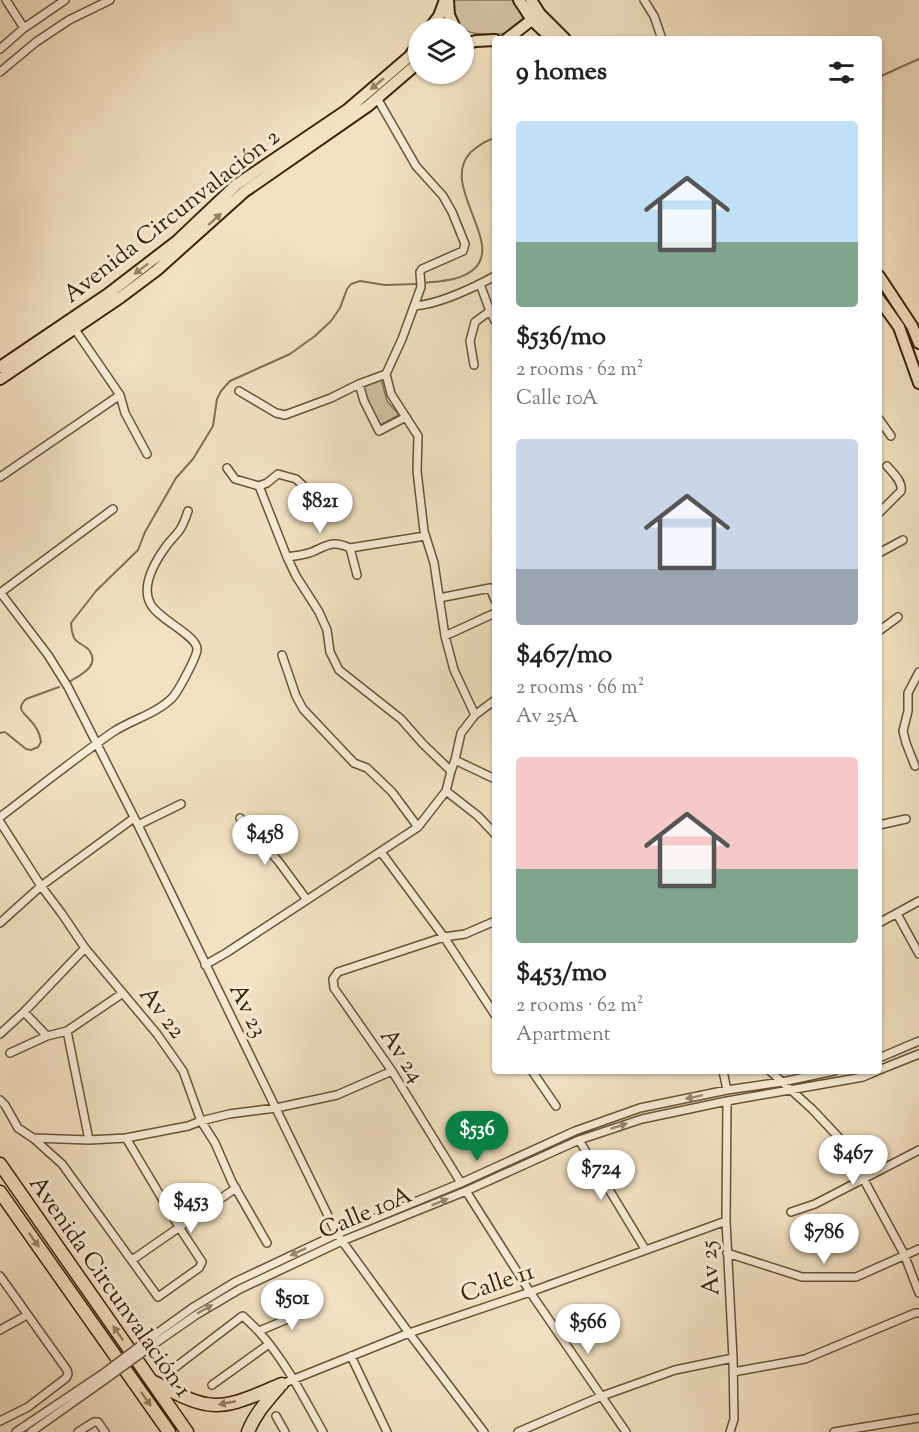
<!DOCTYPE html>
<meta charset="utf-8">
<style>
body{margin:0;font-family:"Sorts Mill Goudy",serif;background:#f2f2f2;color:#222;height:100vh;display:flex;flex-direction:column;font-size:22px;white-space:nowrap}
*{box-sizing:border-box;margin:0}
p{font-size:20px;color:#767676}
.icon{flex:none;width:33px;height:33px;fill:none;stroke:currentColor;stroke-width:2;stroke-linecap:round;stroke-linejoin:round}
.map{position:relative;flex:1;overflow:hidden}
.details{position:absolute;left:492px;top:36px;width:390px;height:1038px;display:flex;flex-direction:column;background:#fff;border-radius:6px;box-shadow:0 2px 4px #0004}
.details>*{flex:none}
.fabs{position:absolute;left:408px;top:18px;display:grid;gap:12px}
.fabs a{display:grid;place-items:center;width:66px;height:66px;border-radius:50%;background:#fff;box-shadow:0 2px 4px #0004;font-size:30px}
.price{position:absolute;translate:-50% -51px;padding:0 14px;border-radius:21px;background:#fff;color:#222;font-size:20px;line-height:39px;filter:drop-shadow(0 2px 3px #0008)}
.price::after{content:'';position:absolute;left:50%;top:36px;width:18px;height:14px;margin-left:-9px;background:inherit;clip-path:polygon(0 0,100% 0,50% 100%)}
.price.current{background:#0b8043;color:#fff}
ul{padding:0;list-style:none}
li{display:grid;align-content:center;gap:12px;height:318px;padding:0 24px}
li span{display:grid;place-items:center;height:186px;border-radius:6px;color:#555}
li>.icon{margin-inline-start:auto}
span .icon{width:108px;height:108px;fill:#fffc;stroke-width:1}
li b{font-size:26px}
h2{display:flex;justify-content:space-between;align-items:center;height:72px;padding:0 24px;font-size:26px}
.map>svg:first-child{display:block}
.green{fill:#d3c2a2;stroke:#867354;stroke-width:1.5}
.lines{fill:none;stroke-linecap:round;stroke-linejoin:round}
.stream{stroke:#826f50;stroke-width:2}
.minor-casing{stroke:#675435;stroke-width:10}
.primary-casing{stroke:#392406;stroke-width:14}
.trunk-casing{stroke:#392406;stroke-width:15}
.minor{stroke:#f7ecd7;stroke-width:7}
.primary{stroke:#f2e2c2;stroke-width:10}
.trunk{stroke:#f2e2c2;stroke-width:12}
.minor-bridge-casing{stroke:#675435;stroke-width:10;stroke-linecap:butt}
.minor-bridge{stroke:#f7ecd7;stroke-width:7}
.oneway{fill:#968364}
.oneway2{fill:#98886e}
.labels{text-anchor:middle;stroke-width:6;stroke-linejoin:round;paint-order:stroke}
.street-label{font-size:24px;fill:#392406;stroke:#f7ecd7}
</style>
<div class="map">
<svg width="919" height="1432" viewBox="0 0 919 1432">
<rect width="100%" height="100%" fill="#f2e2c2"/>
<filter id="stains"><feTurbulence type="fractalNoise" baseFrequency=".00333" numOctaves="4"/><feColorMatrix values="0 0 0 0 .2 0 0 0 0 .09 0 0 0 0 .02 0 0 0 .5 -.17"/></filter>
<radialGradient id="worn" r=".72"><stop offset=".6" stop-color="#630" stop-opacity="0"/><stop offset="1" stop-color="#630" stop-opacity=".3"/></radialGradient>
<path class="green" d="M454,0h59l14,19c-6,5 -13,11 -20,14 -5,1 -10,1 -15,1 -24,2 -44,-7 -38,-34z
M381,379l6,22 12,14 -19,10 -13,-25 -5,-14z"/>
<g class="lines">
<path class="stream" d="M879,77l40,-18
M424,283c16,-2 35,-2 49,-13 33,-27 -35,-85 -2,-118 7,-6 15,-12 24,-14
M69,682c11,-7 32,-16 20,-32 -4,-5 -11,-6 -15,-12 -2,-5 -3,-9 -3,-15l25,-32 42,-41 7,-18 31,-54 17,-19 20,-33 4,-27 4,-8 9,-10 60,-27 25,-18 16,-15 9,-13 7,-19 4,-5 9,-3 25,4 31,-1
M0,733l5,-1 21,17 5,1 7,-3 3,-5c-1,-8 -5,-16 -11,-22 -7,-8 -14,-11 -4,-21l33,-12"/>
<g class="minor-casing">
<path id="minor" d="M6,0l18,28
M644,0l10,16 8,23
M0,49l24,-21 41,-28
M0,72l36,-30 33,-22 41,-20
M414,306c26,-2 57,-17 81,-30
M490,311l5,10
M474,365l-4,-24 5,-19 15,-11 -10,-27
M359,384l5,17 15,30 27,-14
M239,391l37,22 9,2 46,-17 28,-14 27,-10 16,-35 19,-52 -1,-15 2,-3 41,-18 2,-7 -13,-32 -9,-16 -27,-30 -39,-68
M120,395l5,18 22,41
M879,419l12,17
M227,468l8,11 24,7 8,-3 11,-9 18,5 26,24
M0,477l120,-82 -46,-67
M259,486l28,71 9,19 23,36 8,18 3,22 9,18 62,49 22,25 28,27
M879,513l22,-22c2,-9 -8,-18 -14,-25
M879,553l24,-13
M287,557c8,-1 17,-2 25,-5 16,-7 21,-12 38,-4
M357,575l-7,-27 75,-12
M0,592l48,63 20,32 70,138 199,409 72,99 75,99
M0,593l113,-84
M439,598l51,-10 5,12
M879,631l19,-14
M445,636l50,-23
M282,655l14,41 7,13 51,54 13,5 25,24 26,35
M475,715l20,-15
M455,760l40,19
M915,766l-9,-23 -3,-12 5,-20v-18l11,-21
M446,791l32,25 17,18
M0,817c37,-28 74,-58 113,-85 18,-12 43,-18 59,-34 6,-6 24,-40 25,-48 2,-14 -40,-31 -47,-47 -9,-18 6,-43 17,-58 4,-5 8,-9 12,-14 4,-5 7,-14 9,-20
M240,818l39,44 28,38
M0,822l41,64 21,28 23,34 72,86 26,37 18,50 14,22 17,39 35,61
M138,825l43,-21
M879,825l27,-6
M381,852l63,85 51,78
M897,914l22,40
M0,923l41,-37 93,-68
M879,923l40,-22
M205,965l21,-12 192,-126 28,-36 5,-20 4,-11 6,-27 14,-18 -21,-45 -9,-34 -11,-73 -10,-32 -7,-60 1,-35 -27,-42 -5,-20
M24,1012l23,24
M67,1031l22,109
M0,1034l24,-22 61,-64
M10,1053l37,-17 20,-5 56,-38
M879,1058l40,-17
M879,1070l40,-16
M532,1071l24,35
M723,1071l4,19
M770,1071l42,38 32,34 60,111 15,39
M0,1100l5,5 13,23 15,10 56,2 37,-2 62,-12 13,-5 28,-7 47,-6 61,-13 55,-24
M727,1101l-1,120 7,137 1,61 -4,13
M33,1138l29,26 96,133 41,-29 3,-6 -23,-35 -53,-89
M579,1140l66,109
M461,1183l-69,-112 -58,-83 -1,-9 5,-7 106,-35 21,-3 30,-13
M466,1191l64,101 96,140
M791,1212l24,-8 104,-54
M727,1253l75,24h54l63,-28
M132,1260l104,-72
M0,1276l67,94 1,4 -2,4 -38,29 -28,14
M0,1330l27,-15
M259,1331l55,-23
M153,1336l39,-28 43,-26 102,-48 124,-51 114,-52 65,-23 87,-18 55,-8 52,-11
M157,1342l39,-27 44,-26 102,-48 124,-50 113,-51 63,-21 85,-18 136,-24 14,-6
M351,1356l36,76
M173,1369l68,-52 2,-1c6,6 12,11 17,17 26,29 44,65 63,99
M733,1372l72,-13 110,-46h4
M282,1384l127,-51 121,-41 196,-71
M212,1385l57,-41
M276,1416l9,16
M16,1432l85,-57
M31,1432l75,-53
M78,1432l16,-10h4l7,10
M518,1432l84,-36 73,-26 58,-12
M834,1432l85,-14"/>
</g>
<g class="primary-casing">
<path id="primary" d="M448,0l1,15 6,13
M519,0l13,20 20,19
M531,0l9,14 25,25
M430,28l9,-12 6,-16
M507,39l31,-24
M464,44l12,-3 19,-1
M879,276l33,50 7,17
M879,299l20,28 20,56
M0,367l108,-73 69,-53 59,-56 111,-75 63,-54 8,-12
M0,379l121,-82 36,-27 87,-78 124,-86 50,-43"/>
</g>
<g class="trunk-casing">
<path id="trunk" d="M0,1164l187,268
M0,1192l169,240
M154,1382c16,8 34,19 52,22 25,5 53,-11 76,-20
M248,1432c7,-18 19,-31 31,-45"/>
</g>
<use href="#minor" class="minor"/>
<use href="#primary" class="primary"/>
<use href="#trunk" class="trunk"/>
<g class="minor-bridge-casing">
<path id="minor-bridge" d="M101,1375l52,-39
M106,1379l51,-37"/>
</g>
<use href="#minor-bridge" class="minor-bridge"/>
</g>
<defs><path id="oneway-solid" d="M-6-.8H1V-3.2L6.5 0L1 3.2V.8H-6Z" transform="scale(1.5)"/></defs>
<g class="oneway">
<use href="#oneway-solid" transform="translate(377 84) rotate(140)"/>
<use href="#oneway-solid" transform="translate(215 219) rotate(-42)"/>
<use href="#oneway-solid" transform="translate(141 269) rotate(143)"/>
<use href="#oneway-solid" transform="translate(34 1240) rotate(55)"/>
<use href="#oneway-solid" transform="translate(118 1333) rotate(-125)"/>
<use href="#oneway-solid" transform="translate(146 1399) rotate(55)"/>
<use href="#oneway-solid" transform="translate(227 1403) rotate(169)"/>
</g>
<g class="oneway2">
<use href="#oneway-solid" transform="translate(694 1097) rotate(168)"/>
<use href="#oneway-solid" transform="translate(619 1126) rotate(-18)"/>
<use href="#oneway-solid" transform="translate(440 1202) rotate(-22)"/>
<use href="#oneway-solid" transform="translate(298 1252) rotate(155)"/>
<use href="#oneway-solid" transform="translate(205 1309) rotate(-30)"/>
</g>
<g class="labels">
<g class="street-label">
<text transform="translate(171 215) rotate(-38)" y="8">Avenida Circunvalación 2</text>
<text transform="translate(249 1010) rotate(64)" y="8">Av 23</text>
<text transform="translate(163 1012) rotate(52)" y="8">Av 22</text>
<text transform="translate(403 1055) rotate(56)" y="8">Av 24</text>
<text transform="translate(365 1212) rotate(-23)" y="8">Calle 10A</text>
<text transform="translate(709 1268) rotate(-93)" y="8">Av 25</text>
<text transform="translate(497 1282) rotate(-19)" y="8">Calle 11</text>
<text transform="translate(111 1286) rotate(55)" y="8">Avenida Circunvalación 1</text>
</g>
</g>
<rect width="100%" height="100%" filter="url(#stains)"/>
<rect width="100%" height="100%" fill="url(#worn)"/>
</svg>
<div class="fabs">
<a><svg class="icon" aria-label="layers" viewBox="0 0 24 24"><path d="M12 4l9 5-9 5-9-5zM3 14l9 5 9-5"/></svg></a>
</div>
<b class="price" style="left:320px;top:534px">$821</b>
<b class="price" style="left:265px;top:866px">$458</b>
<b class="price current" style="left:477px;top:1162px">$536</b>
<b class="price" style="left:853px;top:1186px">$467</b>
<b class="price" style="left:601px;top:1201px">$724</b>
<b class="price" style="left:191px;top:1234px">$453</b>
<b class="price" style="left:824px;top:1265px">$786</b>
<b class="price" style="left:292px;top:1331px">$501</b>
<b class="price" style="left:588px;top:1355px">$566</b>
<section class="details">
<h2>9 homes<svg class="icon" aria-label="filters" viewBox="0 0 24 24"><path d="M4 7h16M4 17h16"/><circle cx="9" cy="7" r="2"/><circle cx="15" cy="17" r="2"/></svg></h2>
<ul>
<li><span style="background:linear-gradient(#bfe0f5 65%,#7fa58c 0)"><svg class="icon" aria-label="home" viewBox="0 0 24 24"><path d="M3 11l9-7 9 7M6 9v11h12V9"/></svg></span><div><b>$536/mo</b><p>2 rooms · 62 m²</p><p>Calle 10A</p></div></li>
<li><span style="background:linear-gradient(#c9d6e8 70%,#9aa5b1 0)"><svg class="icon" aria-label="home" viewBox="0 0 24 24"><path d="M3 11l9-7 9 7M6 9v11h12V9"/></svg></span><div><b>$467/mo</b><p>2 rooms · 66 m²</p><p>Av 25A</p></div></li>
<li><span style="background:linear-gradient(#f6c9c9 60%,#7fa58c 0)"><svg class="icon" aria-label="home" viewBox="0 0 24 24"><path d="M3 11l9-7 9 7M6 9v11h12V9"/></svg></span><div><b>$453/mo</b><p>2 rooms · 62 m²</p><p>Apartment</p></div></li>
</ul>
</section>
</div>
